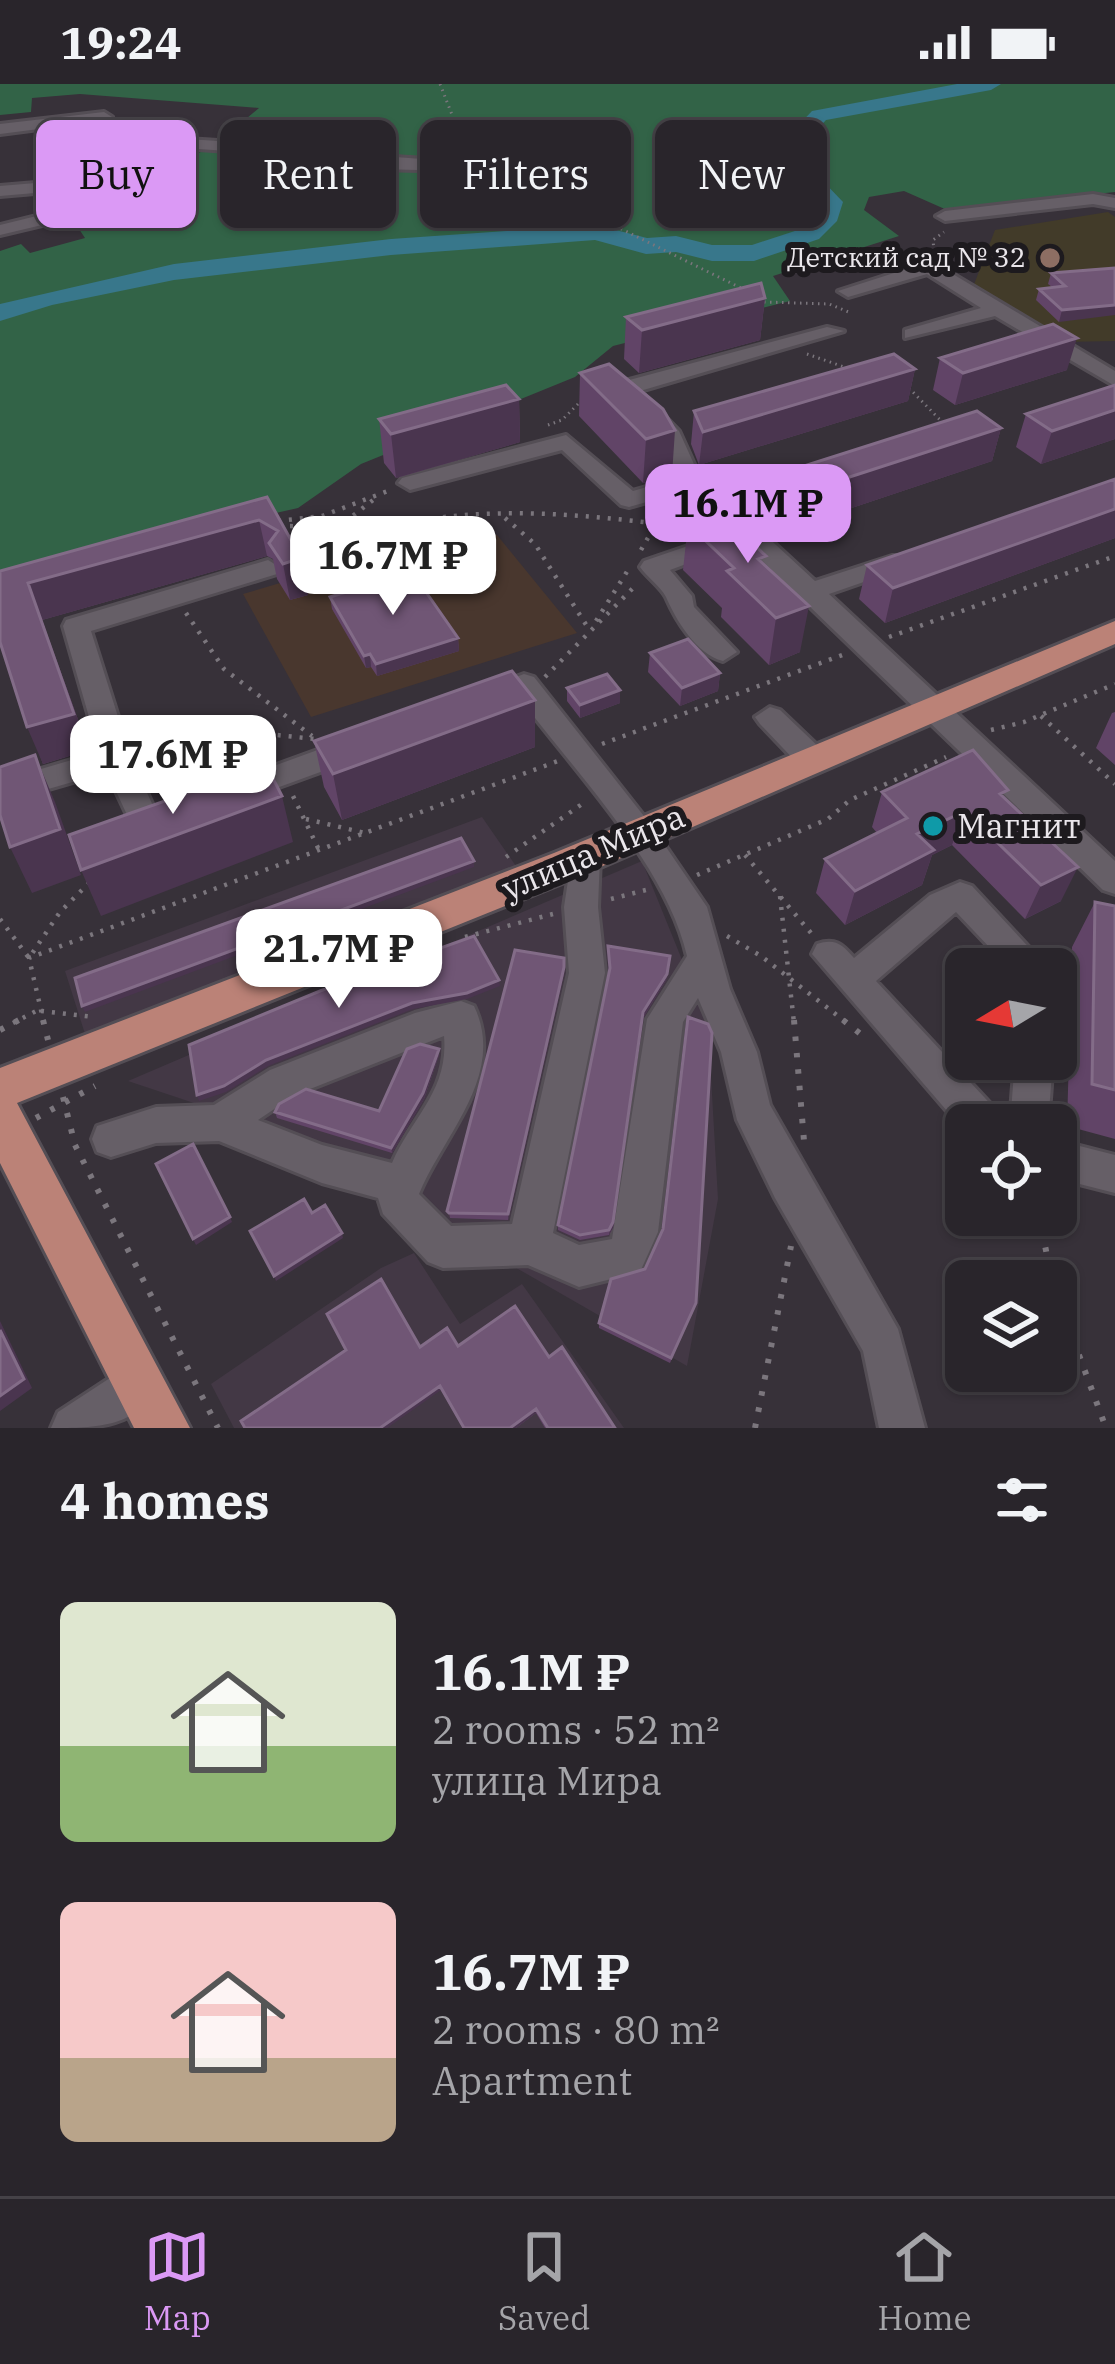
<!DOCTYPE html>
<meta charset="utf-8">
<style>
body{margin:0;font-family:"IBM Plex Serif",serif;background:#353137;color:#f1f3f6;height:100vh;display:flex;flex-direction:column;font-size:45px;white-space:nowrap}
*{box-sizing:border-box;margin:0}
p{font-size:39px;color:#a5a5a9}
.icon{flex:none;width:66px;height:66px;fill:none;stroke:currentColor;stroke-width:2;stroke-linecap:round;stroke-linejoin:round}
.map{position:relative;height:1344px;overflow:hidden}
.side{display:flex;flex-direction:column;background:#29252b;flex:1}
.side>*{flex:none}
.hud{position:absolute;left:36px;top:36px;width:1044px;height:108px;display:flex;gap:24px}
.needle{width:78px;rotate:260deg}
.controls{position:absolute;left:945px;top:864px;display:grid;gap:24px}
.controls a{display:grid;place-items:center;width:132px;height:132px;border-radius:18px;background:#29252b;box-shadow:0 3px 9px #0004,0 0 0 3px #454247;font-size:60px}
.price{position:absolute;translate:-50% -102px;padding:0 27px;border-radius:24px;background:#fff;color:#222;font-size:39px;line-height:78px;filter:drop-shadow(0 3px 6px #0008)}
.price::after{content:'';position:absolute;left:50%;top:72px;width:36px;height:27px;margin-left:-18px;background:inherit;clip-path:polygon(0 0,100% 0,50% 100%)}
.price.active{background:#db99f5;color:#111}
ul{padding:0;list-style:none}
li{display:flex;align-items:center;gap:36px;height:300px;padding:0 60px}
li span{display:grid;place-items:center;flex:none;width:336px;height:240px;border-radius:18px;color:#555}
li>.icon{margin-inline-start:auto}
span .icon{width:144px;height:144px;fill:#fffc;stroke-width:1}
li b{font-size:51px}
h2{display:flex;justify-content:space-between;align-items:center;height:144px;padding:0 60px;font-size:51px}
.chip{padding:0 42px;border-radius:18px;background:#29252b;box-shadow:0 3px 9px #0004,0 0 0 3px #454247;font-size:42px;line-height:108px}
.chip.active{background:#db99f5;color:#111}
.status{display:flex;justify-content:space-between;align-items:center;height:84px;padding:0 60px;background:#29252b;direction:ltr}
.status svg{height:33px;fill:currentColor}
.tabs{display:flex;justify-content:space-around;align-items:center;height:168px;border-top:3px solid #454247;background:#29252b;font-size:33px;color:#a5a5a9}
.tabs a{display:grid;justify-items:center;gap:6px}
.tabs .active{color:#db99f5}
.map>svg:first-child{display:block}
.commercial{fill:#49372e}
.built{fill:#433845}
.education{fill:#423b29}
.green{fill:#326347;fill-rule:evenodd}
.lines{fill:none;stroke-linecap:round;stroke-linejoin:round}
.river{fill:#38778b;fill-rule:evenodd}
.minor-casing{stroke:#544e55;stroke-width:6}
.major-casing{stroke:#544e55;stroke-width:6}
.path-far2{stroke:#7b767d;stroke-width:3;stroke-dasharray:1.5 4.5;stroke-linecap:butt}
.path-far1{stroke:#7b767d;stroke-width:4.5;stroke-dasharray:3 8;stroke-linecap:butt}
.path{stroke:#7b767d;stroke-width:6;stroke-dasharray:4.5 12;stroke-linecap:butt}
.minor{fill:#665f67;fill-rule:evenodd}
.major{fill:#bb8277;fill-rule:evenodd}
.wall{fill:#614467}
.shaded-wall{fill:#4a354f}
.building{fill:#705675;stroke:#836c88;stroke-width:3}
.education-dot{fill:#8d6e63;stroke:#1d1a1e;stroke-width:4.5}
.culture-dot{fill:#0f9aa8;stroke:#1d1a1e;stroke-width:4.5}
.labels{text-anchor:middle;stroke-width:12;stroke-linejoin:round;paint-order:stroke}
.far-poi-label{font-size:27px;fill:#eae6eb;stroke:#1d1a1e;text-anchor:end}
.poi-label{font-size:33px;fill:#eae6eb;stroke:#1d1a1e;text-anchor:start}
.street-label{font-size:33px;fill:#eae6eb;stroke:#1d1a1e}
</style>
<div class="status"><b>19:24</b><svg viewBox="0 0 49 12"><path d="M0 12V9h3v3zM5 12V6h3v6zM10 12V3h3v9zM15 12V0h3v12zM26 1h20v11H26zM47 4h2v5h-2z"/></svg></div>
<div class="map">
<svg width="1115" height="1344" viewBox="0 0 1115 1344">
<rect width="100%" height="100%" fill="#373139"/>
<path class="commercial" d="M452,448l45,3 80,98 -266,84 -68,-123z"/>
<path class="built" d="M484,65l20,20 52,22 -32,10 -41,-18 -33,-4 -26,6 -8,-15 18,-18z
M482,733l36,52 -432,168 -21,-66z
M642,777l66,163 10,175 -31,167 -409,-235 -150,-50z
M414,1169l46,71 62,-40 102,144h-390l-23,-44 170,-116z"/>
<path class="education" d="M1108,128l7,5v124l-54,1 -88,-55 22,-57z"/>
<path class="green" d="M0,0h1115v108l-168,18 -43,-19 -35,6 -5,13 35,26 -126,40 17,25 -177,45 -38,31 -214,87 -63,44 -31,7h-65l-138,38 -64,36v-338l21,-7 9,9 55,-15 -18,-27 52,-20 -36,-1 127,-41 49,-41 -179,-14 -48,4 -1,14 -31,3zM484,65l20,20 80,30 43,26 -13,-1 -64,-31 -26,8c-35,-15 -62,-25 -100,-16l-8,-15c6,-3 61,-20 68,-21z"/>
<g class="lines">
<path class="river" d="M957,0h44l-10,6 -165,30 -11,12 5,46 23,24 -6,19 -18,18 -65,22h-42l-36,-9 -30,2 -51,-14 -204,15 -217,25 -122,25 -52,16v-17l174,-40 217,-25 205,-14 51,13 29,-2 36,9h40l49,-16 13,-11 5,-15 -22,-23 -4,-49 19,-20z"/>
<g class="minor-casing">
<path id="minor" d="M104,28l8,5 -3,3 -109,14v-10z
M159,43l13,11 186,12c49,16 113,0 157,28l-8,5 -50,-12 -78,-2 -24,-9 -185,-13 -65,40 -105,9v-10l95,-8 63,-37 -3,-4 -33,2 -8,-5 3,-3z
M1093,110l22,4v10l-22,-4 -148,17 -9,-5 9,-5z
M57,127l6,1v8l-63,15v-10z
M922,180h14l179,107v15l-120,-70 -90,22v-8l76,-22 -54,-34 -79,23 -10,-6z
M827,243l17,4 -204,60 39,40 19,42 26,24 73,-24h16v10l-77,25 79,73 77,-25h18l4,5 -4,5 -81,28 286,267v33l-12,-4 -414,-400 -60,17 -8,-2 -59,-55 -152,40 -12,-7 4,-5 164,-43 67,56 45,-13 -17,-40 -43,-45v-10z
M720,451l13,8 -4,5 -59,22 22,26 2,11 43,45 -14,9c-27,-7 -47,-41 -57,-64 -5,-10 -19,-20 -26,-30l4,-6z
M268,476l13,8 -4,6 -186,57 40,127 24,52 21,1 5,8 -5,8 -29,11 -11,-4 -29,-62 -107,31v-22l99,-29 -36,-126 3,-6z
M524,590l10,3 117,148 56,82 23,82 27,63 13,53 128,224 27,99h-46l-16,-77 -88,-153 -38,-78 -16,-68 -23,-54 -15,24 -25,210 -18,40 -61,15 -51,-22 -85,3 -15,-6 -45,-48 -5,-16 -56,-15 -103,-42 -63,2 -45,14 -14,-5 -5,-13 5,-13 59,-19 58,-2 56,-35 145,-57 46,-12 13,5c33,69 -31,129 -55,188l32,32 61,-2 57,-251 -5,-66 9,-59 11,-4 11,4 5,9 -2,50 7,66 -52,260 26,12 33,-6 35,-220 40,-63c-20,-90 -113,-185 -168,-259l-34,12 -14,-10 4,-7zM444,952c5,55 -33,82 -52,127l-70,-18 -64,-25 37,-25z
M770,623l10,3 43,41 4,8 -4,8h-22l-41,-43 -5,-7z
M356,652l11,3 4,8 -4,8 -129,47 -11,-3 -4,-8 4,-8z
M960,798l12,4 77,83h-39l-54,-57 -80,69 122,131 5,13h-37v8l-154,-179 5,-10c18,-6 25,0 37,14l76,-63z
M1015,975h38l-5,66h-38z
M1056,1056l59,15v38l-59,-15z
M139,1275l16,6 6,16c-21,47 -65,47 -110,47l7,-16z"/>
</g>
<g class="major-casing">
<path id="major" d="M1115,537v23l-533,231 -565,228 173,325h-56l-134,-265v-95l554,-215z"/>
</g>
<path class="path-far2" d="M440,0l27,69
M524,97l221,109
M934,167l-1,-11 11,-8
M764,218l65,2 22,9
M807,270l40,14
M909,304l37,38
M548,341l14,-5 19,-19"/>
<path class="path-far1" d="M505,434l30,26 55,87
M278,437l44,-5 71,-27
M279,442l102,1
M641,466l15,-26
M301,472l76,-59
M296,477c38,-14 75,-32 115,-39 90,-17 190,-6 280,6
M186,529l38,56 88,67
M596,537l32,-51
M889,553l226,-81
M545,593l92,-93
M1041,632l74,68
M991,646l33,-8 91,-38
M135,654l113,-6 67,7
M602,660l243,-90
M293,712l26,54
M306,735l59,14
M745,771l66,78
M506,773l79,-55
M697,791l131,-56 22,-19 96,-43
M780,812l14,127
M611,815l35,-9
M0,835l29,39 31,-46 32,-32
M727,852l34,20 86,67
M465,853l88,-23
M41,927l53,6
M13,939l27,-14
M44,939l-15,-65 529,-197"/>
<path class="path" d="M43,936l5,20
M794,936l10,121
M843,936l24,19
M0,946l19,-10
M63,1013l12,48 143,283
M36,1034l59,-32
M1039,1131l13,66
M1056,1209l50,135
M755,1344l36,-182"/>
<use href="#minor" class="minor"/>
<use href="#major" class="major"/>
</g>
<path class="wall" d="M1115,184l-56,54 -23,-22 3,-11 13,-2 -4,-3 3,-11z
M765,214l-5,42 -121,33 -15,-14 2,-42z
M940,274l127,12 -112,35 -22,-15z
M609,280l63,111 -29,8 -64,-67 1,-43z
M915,285l-7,32 -209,64 -8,-21 3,-33z
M1115,301v54l-74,25 -25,-17 10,-33z
M519,315l1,43 -124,36 -12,-15 -5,-44z
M1001,344l-9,33 -206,69 -22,-20 5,-33z
M1115,395v59l-230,85 -26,-24 8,-34z
M267,413l34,61 7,37 -18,5 -13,-21 -4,-20 -6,-3 -225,64 47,130 -46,14 -39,-110 -4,-83z
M688,440l77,41 35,87 -31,13 -48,-48 1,-9 -39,-38z
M330,513l128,41 1,13 -82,25 -6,-9 -5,1 -34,-59z
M650,569l70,20 -2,18 -38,15 -32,-34z
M567,604l53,2v13l-40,15 -13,-17z
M535,616v47l-193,73 -18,-33 -10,-46z
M1115,628v53l-19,-17 16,-35z
M882,708l123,6 56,103 -36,18 -73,-74 -20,10 -10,30 -77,40 -29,-32 9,-34 52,-26 -5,-6z
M1095,818l20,4v233l-48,-13 5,-179z
M670,872l-4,24 -23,38 -30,210 -4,7 -29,5 -22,-10v-5l51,-255z
M564,889l-56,247 -58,-2 -1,-5z
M439,965v6l-15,44 -32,54 -115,-35 -2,-6 104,-1z
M663,1145l33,74 -26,60 -71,-35v-5l46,-54z
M458,1262l91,11 66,71h-70l-9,-15 -20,15h-53l-22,-38 -21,-43z"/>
<path class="shaded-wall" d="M765,214l-5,42 -121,33 3,-43z
M1115,221v10l-56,7 3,-12z
M1077,254l-10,32 -112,35 8,-32z
M915,285l-7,32 -209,64 4,-33z
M519,315l1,43 -124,36 -5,-44z
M1115,326v29l-74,25 11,-33z
M1001,344l-9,33 -206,69 5,-34z
M675,346l-3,45 -29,8 3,-44z
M1115,425v29l-230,85 8,-35z
M259,436l8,36 -225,64 47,130 -46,14 -16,-37 1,-144z
M301,474l7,37 -18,5 -7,-36z
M410,476l1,6 -21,6v-6z
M809,522l-9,46 -31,13 7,-47z
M458,554l1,13 -82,25 -1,-12z
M370,570l1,13 -5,1 -2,-12z
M720,589l-2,18 -38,15 2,-18z
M620,606v13l-40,15v-13z
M535,616v47l-193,73 -9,-46z
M35,671l20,47 26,73 -49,18 -22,-46z
M282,712l11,46 -192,74 -20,-46z
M965,727l-13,34 -20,10 -10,30 -77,40 10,-34 62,-57z
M474,777v6l-389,145 -3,-6z
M1078,783l-17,34 -36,18 16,-34z
M564,883v6l-56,247v-6z
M667,890l-1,6 -23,38 -30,210 -4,7 34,-223z
M499,896l1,6 -33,13 -54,10 -145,57 -42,26 -27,9 -2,-6 69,-35 146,-57z
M439,965v6l-15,44 -32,54 -1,-5z
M230,1133l2,5 -36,23 -3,-6z
M342,1149l1,5 -67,43 -2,-5z
M0,1237l32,67 -32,23z
M440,1302l1,4 -54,38h-7z
M536,1325v4l-20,15h-6z"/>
<path class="building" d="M1115,184v37l-53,5 -23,-21 26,-3 -14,-13z
M761,199l4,15 -123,32 -16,-13z
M1053,240l24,14 -114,35 -23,-15z
M894,270l21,15 -212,63 -9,-21z
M609,280l54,45 12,21 -29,9 -66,-66z
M506,301l13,14 -128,35 -12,-15z
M1115,301v25l-63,21 -26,-17z
M977,327l24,17 -210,68 -22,-19z
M1115,395v30l-222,79 -26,-23z
M267,413l34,61 -18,6 -14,-21 9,-12 -19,-11 -231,63 46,131 -47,13 -27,-85v-71z
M720,429l46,43 -8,3 51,47 -33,12 -49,-47 7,-3 -46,-44z
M399,460l11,16 -20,6 -11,-17z
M412,488l46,66 -82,26 -6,-10 -6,2 -34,-59z
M688,555l32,34 -38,15 -32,-35z
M512,587l23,29 -202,74 -19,-33z
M607,590l13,16 -40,15 -13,-17z
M973,666l35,40 -8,4 78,73 -37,18 -76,-74 -48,23 17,16 -79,41 -30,-32 82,-41 -25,-26z
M35,671l25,74 -50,18 -10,-32v-48z
M266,681l16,31 -201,74 -12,-35z
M461,754l13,23 -392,145 -7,-28z
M1095,818l20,4v184l-23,-6z
M474,852l25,44 -32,13 -55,10 -146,57 -42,26 -27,9 -8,-50 131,-54z
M608,862l62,10 -3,18 -24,38 -30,210 -4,8 -29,5 -22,-10 52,-257z
M515,866l49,8v9l-56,247 -59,-1 -2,-2z
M688,933l20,7 4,9 -16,270 -25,55 -72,-35 12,-44 34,-10 18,-40z
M420,960l19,5 -16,44 -32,55 -116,-36 4,-8 27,-15 73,22 28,-62z
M193,1060l37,73 -37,22 -37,-75z
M304,1115l8,14 13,-8 17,28 -68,43 -24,-45z
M381,1195l39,68 27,-19 11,18 57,-40 34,51 13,-10 53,81h-67l-12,-19 -26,19h-46l-24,-42 -60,42h-135l-4,-7 105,-71 -19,-36z
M0,1246l24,49 -24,17z"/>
<circle class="education-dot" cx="1050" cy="174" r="12"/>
<circle class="culture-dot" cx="933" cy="742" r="12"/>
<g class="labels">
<g class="far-poi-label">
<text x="1026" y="183">Детский сад № 32</text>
</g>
<g class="poi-label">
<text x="957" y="754">Магнит</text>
</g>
<g class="street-label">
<text transform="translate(593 768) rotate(-23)" y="12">улица Мира</text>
</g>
</g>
</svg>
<div class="controls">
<a><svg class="needle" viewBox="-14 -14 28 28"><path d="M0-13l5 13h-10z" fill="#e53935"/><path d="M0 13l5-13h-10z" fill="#a5a5a9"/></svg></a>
<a><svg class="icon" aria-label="locate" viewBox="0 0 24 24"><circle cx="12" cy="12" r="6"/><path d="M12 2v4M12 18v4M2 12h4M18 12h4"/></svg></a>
<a><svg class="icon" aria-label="layers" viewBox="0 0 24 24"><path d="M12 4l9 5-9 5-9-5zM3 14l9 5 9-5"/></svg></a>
</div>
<b class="price active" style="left:748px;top:482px">16.1M ₽</b>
<b class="price" style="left:393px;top:534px">16.7M ₽</b>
<b class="price" style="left:173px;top:733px">17.6M ₽</b>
<b class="price" style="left:339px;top:927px">21.7M ₽</b>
<div class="hud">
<a class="chip active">Buy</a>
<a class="chip">Rent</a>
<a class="chip">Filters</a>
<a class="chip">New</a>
</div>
</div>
<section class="side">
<h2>4 homes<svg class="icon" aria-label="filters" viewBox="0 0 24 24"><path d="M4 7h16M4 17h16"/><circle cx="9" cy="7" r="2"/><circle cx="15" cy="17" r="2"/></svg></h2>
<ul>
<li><span style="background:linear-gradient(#dfe7d0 60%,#8fb573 0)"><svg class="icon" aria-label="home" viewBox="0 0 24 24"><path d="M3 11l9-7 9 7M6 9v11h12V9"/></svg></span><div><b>16.1M ₽</b><p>2 rooms · 52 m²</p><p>улица Мира</p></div></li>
<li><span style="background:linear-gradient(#f6c9c9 65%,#b9a48a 0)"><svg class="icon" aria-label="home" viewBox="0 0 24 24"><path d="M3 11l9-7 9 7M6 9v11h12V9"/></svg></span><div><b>16.7M ₽</b><p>2 rooms · 80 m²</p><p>Apartment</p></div></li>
</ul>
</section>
<nav class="tabs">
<a class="active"><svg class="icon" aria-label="map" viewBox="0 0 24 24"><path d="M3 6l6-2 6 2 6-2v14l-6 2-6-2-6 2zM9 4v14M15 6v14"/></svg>Map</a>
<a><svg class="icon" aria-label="saved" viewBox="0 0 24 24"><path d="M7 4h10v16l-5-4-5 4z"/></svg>Saved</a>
<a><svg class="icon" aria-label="home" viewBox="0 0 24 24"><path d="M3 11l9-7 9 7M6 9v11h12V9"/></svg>Home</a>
</nav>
